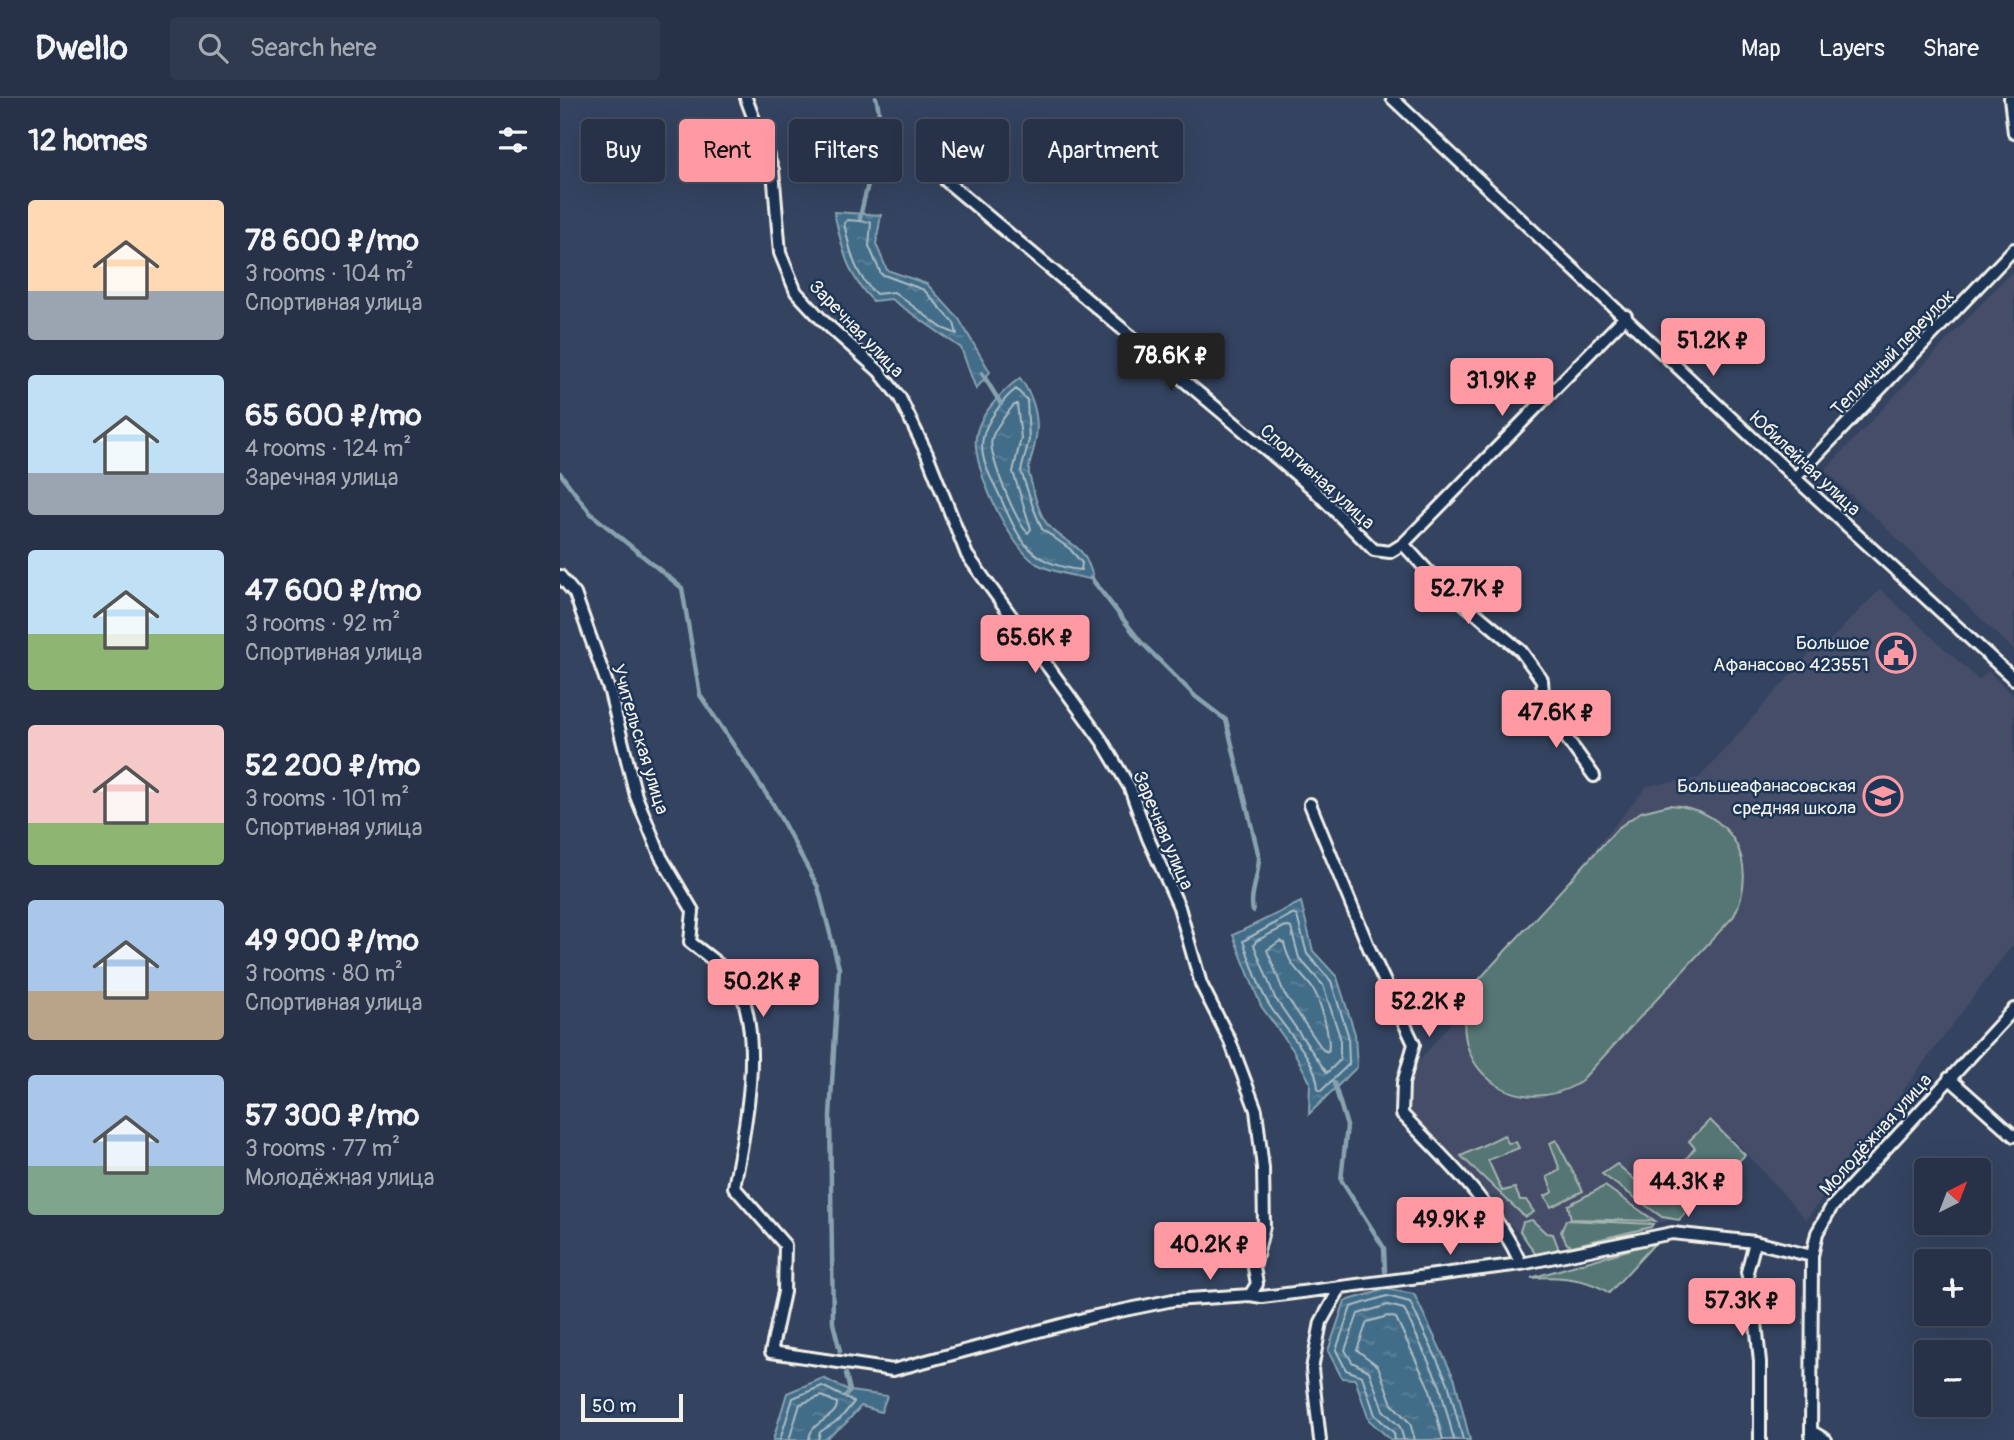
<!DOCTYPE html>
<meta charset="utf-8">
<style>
body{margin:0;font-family:Pangolin,sans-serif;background:#2f3a4f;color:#f1f3f6;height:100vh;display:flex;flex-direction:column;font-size:26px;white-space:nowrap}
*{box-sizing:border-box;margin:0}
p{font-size:23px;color:#a4aab4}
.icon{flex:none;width:38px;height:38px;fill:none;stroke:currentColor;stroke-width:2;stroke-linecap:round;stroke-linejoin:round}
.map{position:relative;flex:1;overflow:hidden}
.drawer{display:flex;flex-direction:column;background:#273248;width:560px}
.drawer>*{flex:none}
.top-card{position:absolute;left:21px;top:21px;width:665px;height:63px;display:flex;gap:14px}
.needle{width:46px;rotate:42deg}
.tools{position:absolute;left:1354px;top:1060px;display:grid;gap:14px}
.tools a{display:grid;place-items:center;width:77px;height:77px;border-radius:7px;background:#273248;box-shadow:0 7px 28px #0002,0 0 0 2px #434d60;font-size:35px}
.scale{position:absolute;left:21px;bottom:18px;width:102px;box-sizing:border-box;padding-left:7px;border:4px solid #f4f1e8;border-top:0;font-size:19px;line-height:24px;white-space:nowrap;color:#f4f1e8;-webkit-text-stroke:5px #1d3557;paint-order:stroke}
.price{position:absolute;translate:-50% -60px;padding:0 16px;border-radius:7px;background:#ff9aa2;color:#111;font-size:23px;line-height:46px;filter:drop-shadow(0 2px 4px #0008)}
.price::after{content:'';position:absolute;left:50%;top:42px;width:21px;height:16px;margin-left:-10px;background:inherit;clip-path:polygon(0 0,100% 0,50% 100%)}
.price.active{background:#222;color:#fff}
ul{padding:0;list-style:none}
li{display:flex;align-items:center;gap:21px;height:175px;padding:0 28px}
li span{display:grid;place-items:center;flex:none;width:196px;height:140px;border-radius:7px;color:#555}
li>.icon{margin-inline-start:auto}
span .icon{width:84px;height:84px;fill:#fffc;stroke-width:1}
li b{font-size:30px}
h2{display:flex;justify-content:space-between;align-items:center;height:84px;padding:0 28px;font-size:30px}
.tag{padding:0 24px;border-radius:7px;background:#273248;box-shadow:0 7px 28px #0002,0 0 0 2px #434d60;font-size:24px;line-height:63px}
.tag.active{background:#ff9aa2;color:#111}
header{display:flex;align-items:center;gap:42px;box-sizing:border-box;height:98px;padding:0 35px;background:#273248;border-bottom:2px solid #434d60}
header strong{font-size:33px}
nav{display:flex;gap:38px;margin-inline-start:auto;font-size:24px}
.search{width:490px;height:63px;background:#2f3a4f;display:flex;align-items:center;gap:18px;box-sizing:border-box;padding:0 24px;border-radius:7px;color:#a4aab4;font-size:26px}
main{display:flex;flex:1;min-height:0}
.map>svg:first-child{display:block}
.built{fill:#444d67}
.green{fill:#557675;stroke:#a4b4ae;stroke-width:2}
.water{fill:url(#water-ripples);stroke:#89a2af;stroke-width:2}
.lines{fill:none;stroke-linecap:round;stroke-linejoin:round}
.shore{stroke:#adbcc2;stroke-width:2}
.stream{stroke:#89a2af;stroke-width:4.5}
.minor-casing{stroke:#f4f1e8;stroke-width:16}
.minor{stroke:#1d3557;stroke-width:10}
.labels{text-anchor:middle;stroke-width:5;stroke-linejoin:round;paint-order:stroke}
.street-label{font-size:19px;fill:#f4f1e8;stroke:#1d3557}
.poi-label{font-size:19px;fill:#f4f1e8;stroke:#1d3557;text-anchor:end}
</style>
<header>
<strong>Dwello</strong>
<div class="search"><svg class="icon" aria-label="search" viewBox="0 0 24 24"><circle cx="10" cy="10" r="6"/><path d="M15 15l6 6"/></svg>Search here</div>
<nav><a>Map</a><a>Layers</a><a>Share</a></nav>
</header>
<main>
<section class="drawer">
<h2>12 homes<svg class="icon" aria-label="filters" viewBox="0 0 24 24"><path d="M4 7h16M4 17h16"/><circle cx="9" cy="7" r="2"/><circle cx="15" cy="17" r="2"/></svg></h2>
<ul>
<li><span style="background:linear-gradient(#ffd9b3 65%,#9aa5b1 0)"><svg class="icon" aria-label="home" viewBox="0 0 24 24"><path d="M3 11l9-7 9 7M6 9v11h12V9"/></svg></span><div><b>78 600 ₽/mo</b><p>3 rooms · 104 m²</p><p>Спортивная улица</p></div></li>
<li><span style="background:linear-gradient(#bfe0f5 70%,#9aa5b1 0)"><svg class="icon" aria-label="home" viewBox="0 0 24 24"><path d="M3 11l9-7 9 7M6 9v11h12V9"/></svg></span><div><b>65 600 ₽/mo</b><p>4 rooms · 124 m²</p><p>Заречная улица</p></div></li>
<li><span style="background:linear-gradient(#bfe0f5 60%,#8fb573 0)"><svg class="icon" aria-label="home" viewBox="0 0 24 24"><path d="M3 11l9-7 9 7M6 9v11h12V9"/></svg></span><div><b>47 600 ₽/mo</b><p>3 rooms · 92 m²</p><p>Спортивная улица</p></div></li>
<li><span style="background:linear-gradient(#f6c9c9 70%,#8fb573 0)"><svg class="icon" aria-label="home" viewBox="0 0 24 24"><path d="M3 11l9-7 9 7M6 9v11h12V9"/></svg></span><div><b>52 200 ₽/mo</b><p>3 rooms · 101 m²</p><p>Спортивная улица</p></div></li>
<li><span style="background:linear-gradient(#a9c7e8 65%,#b9a48a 0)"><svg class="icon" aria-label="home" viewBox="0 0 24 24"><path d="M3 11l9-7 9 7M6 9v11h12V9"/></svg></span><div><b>49 900 ₽/mo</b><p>3 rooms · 80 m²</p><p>Спортивная улица</p></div></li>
<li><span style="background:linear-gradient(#a9c7e8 65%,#7fa58c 0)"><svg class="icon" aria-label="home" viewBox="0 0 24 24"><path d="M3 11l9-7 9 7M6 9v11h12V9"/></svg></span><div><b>57 300 ₽/mo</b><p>3 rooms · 77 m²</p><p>Молодёжная улица</p></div></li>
</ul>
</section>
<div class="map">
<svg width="1454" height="1342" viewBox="0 0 1454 1342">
<defs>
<pattern id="water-ripples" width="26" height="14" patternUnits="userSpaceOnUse" patternTransform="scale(1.75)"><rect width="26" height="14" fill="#426d89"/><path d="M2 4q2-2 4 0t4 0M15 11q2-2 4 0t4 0" fill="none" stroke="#5e829a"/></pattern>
</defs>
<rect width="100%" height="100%" fill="#344360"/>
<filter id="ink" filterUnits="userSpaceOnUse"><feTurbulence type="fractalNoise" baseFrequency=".0143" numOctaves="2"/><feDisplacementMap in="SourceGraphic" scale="14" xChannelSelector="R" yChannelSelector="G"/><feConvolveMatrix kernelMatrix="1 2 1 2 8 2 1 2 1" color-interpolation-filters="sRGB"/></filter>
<g filter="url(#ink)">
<path class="built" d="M1454,171v381l-189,-180z
M1320,491l99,91 9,-9 26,25v247l-208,277 -74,-83 -57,82 -139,33 -145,-157 256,-309 52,-8 117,-132 5,4z"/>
<path class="green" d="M1109,707c61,3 92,56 65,111l-155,167c-70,41 -141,-24 -105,-98l144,-157 23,-16z
M1150,1022l35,35 -32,31 -27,-27 9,-11 -6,-7z
M944,1037l4,8 8,-1 3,6 -31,12 14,31 13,-3 5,12h6l8,12 -9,5 -64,-61z
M996,1042l27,51 -32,16 -6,-11 8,-4 -6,-15 13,-7 -10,-27z
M1057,1066l26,23 23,-22 32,29 1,5 -20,21 -17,-3 -60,-43z
M1045,1088l50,35 -84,-2 -3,-14z
M972,1122l14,13 7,1 5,13 -2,4 -20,4 -16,-24 3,-9z
M1006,1122l87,4 -2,3 -79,19 -5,-2 -6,-12z
M1096,1144l-47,51c-22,-15 -52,-17 -78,-15z"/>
<path class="water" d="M274,114l47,3 -5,29 11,26 40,14 32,35 31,53 -14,17 -15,-41 -70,-49 -18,2c-26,-25 -31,-54 -39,-89z
M460,280c15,21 21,44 14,70 -2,8 -6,18 -5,26 4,14 9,40 19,51 23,25 34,13 46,55 -18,-4 -40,-7 -57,-16 -27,-16 -65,-96 -61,-127 2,-21 27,-47 44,-59z
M741,804l12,49 24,26 18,57 2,33 -48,47 1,-32 -17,-32 -32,-44 -28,-71z
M827,1191l27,5 41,86 15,60h-79l-22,-20 -14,-41 -13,-1 -14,-27 17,-50z
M263,1280l27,13 37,5 -6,16 -20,-6 -16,18 -21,16h-51l14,-47z"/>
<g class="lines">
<path class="shore" d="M288,122l23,2 -2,24 12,28 43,16 30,33 3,11 -15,-6 -48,-36 -18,2c-22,-19 -26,-44 -32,-71z
M456,291l11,11 2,40 -8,31 12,36 9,22 28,20 12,14 -1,7c-57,-6 -64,-37 -84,-80 -8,-15 -18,-35 -14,-52 2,-15 21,-40 33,-49z
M457,306l4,34 -8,34 18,57 -3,4c-11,-8 -41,-80 -36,-95 3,-11 14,-23 21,-32z
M732,816l5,2 10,38 24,27 17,54 1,29 -28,27 -3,-2c-1,-32 -35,-60 -50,-86 -11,-19 -17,-42 -25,-62z
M726,828l5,2 8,30 24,27 17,52v23l-13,13 -52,-75 -21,-53 2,-4z
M720,843l4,2c6,25 15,27 29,46 7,10 19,52 15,63l-5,-2 -39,-57 -17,-43z
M220,1342l13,-42 29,-12 32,16 -14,17 -20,13 -2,8
M229,1342l11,-36 22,-8 15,7c1,16 -27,17 -28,37
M835,1342l-1,-7 -19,-18 -13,-39 -16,-6 -10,-20 15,-43 36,-11 23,6 38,81 15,57
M844,1342l-4,-13 -17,-17 -14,-39 -17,-9 -7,-12 13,-36 30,-9 16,4 36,77 14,54
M855,1342l-5,-17 -18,-19 -14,-38 -21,-16 10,-28 21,-6 8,2 34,72 13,50"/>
<path class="stream" d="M300,120c6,-33 27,-88 16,-120
M422,275l19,31
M0,375l30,40 92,75 18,107 73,109 45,83 21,81 -9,148 3,207 7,28
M531,480l49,63 56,56 30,23 33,137c0,19 -10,39 -6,54
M774,985l13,43 -6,54 43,68 1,23
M286,1276l4,17 -4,4"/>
<g class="minor-casing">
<path id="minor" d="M186,0l27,72 7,83 16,39 27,29 56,50 21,27 27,56 40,101 135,186 28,47 18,50 31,69 22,77 29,57 26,69 7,58 1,58 -10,42 3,16 -7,11
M832,0l403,380 219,201
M1450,0l4,35
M386,83l366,307 62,62 16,2 13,-8 223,-228
M1235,380l219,-229
M843,446l33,36 85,71 21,29 2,27 50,69
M0,478l15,18 35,98 26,104 25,61 32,54 -3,31c12,10 43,31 48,43 26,55 7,145 -4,202l51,58 -1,47 -13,60 122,18 198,-53 82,-17 77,-5 12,2 259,-33 151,-31 83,9 57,14
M750,706l59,144 45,96 -11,39 -1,31c44,46 93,91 119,150
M1389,980l65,58
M1195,1144l-8,30 7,31 6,59v78
M1251,1333l15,9
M760,1342l-8,-71 9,-47 19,-34
M1251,1342l1,-184 5,-23 14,-25 183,-199"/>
</g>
<use href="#minor" class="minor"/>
</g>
</g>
<defs>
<g id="civic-ring" transform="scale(2.0125)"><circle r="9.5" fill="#1d3557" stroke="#ff9aa2" stroke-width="1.5"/><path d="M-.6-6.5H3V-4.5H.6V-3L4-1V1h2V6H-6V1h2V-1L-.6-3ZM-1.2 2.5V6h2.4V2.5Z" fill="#ff9aa2"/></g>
<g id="school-ring" transform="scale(2.0125)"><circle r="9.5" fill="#1d3557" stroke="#ff9aa2" stroke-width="1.5"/><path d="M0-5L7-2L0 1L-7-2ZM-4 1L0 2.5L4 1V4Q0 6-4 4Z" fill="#ff9aa2"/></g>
</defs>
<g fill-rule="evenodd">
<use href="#civic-ring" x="1336" y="555"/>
<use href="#school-ring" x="1323" y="698"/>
</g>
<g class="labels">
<g class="street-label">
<text transform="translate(297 230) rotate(46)" y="7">Заречная улица</text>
<text transform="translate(1332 254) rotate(-46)" y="7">Тепличный переулок</text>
<text transform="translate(1246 365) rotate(43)" y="7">Юбилейная улица</text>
<text transform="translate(758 378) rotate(42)" y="7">Спортивная улица</text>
<text transform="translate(81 641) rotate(73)" y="7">Учительская улица</text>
<text transform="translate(604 732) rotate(67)" y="7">Заречная улица</text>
<text transform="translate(1315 1036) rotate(-48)" y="7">Молодёжная улица</text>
</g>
<g class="poi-label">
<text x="1309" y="551">Большое<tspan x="1309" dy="22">Афанасово 423551</tspan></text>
<text x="1296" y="694">Большеафанасовская<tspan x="1296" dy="22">средняя школа</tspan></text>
</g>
</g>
</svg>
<div class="tools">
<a><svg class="needle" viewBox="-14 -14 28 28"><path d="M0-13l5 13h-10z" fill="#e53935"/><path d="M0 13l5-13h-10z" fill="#a4aab4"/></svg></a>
<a>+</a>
<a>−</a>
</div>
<div class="scale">50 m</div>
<b class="price" style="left:1153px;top:280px">51.2K ₽</b>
<b class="price active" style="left:611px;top:295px">78.6K ₽</b>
<b class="price" style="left:942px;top:320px">31.9K ₽</b>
<b class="price" style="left:908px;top:528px">52.7K ₽</b>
<b class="price" style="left:475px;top:577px">65.6K ₽</b>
<b class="price" style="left:996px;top:652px">47.6K ₽</b>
<b class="price" style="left:203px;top:921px">50.2K ₽</b>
<b class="price" style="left:869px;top:941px">52.2K ₽</b>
<b class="price" style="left:1128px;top:1121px">44.3K ₽</b>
<b class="price" style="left:890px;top:1159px">49.9K ₽</b>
<b class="price" style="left:650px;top:1184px">40.2K ₽</b>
<b class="price" style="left:1182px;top:1240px">57.3K ₽</b>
<div class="top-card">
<a class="tag">Buy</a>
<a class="tag active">Rent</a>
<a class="tag">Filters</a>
<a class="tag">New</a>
<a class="tag">Apartment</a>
</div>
</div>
</main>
